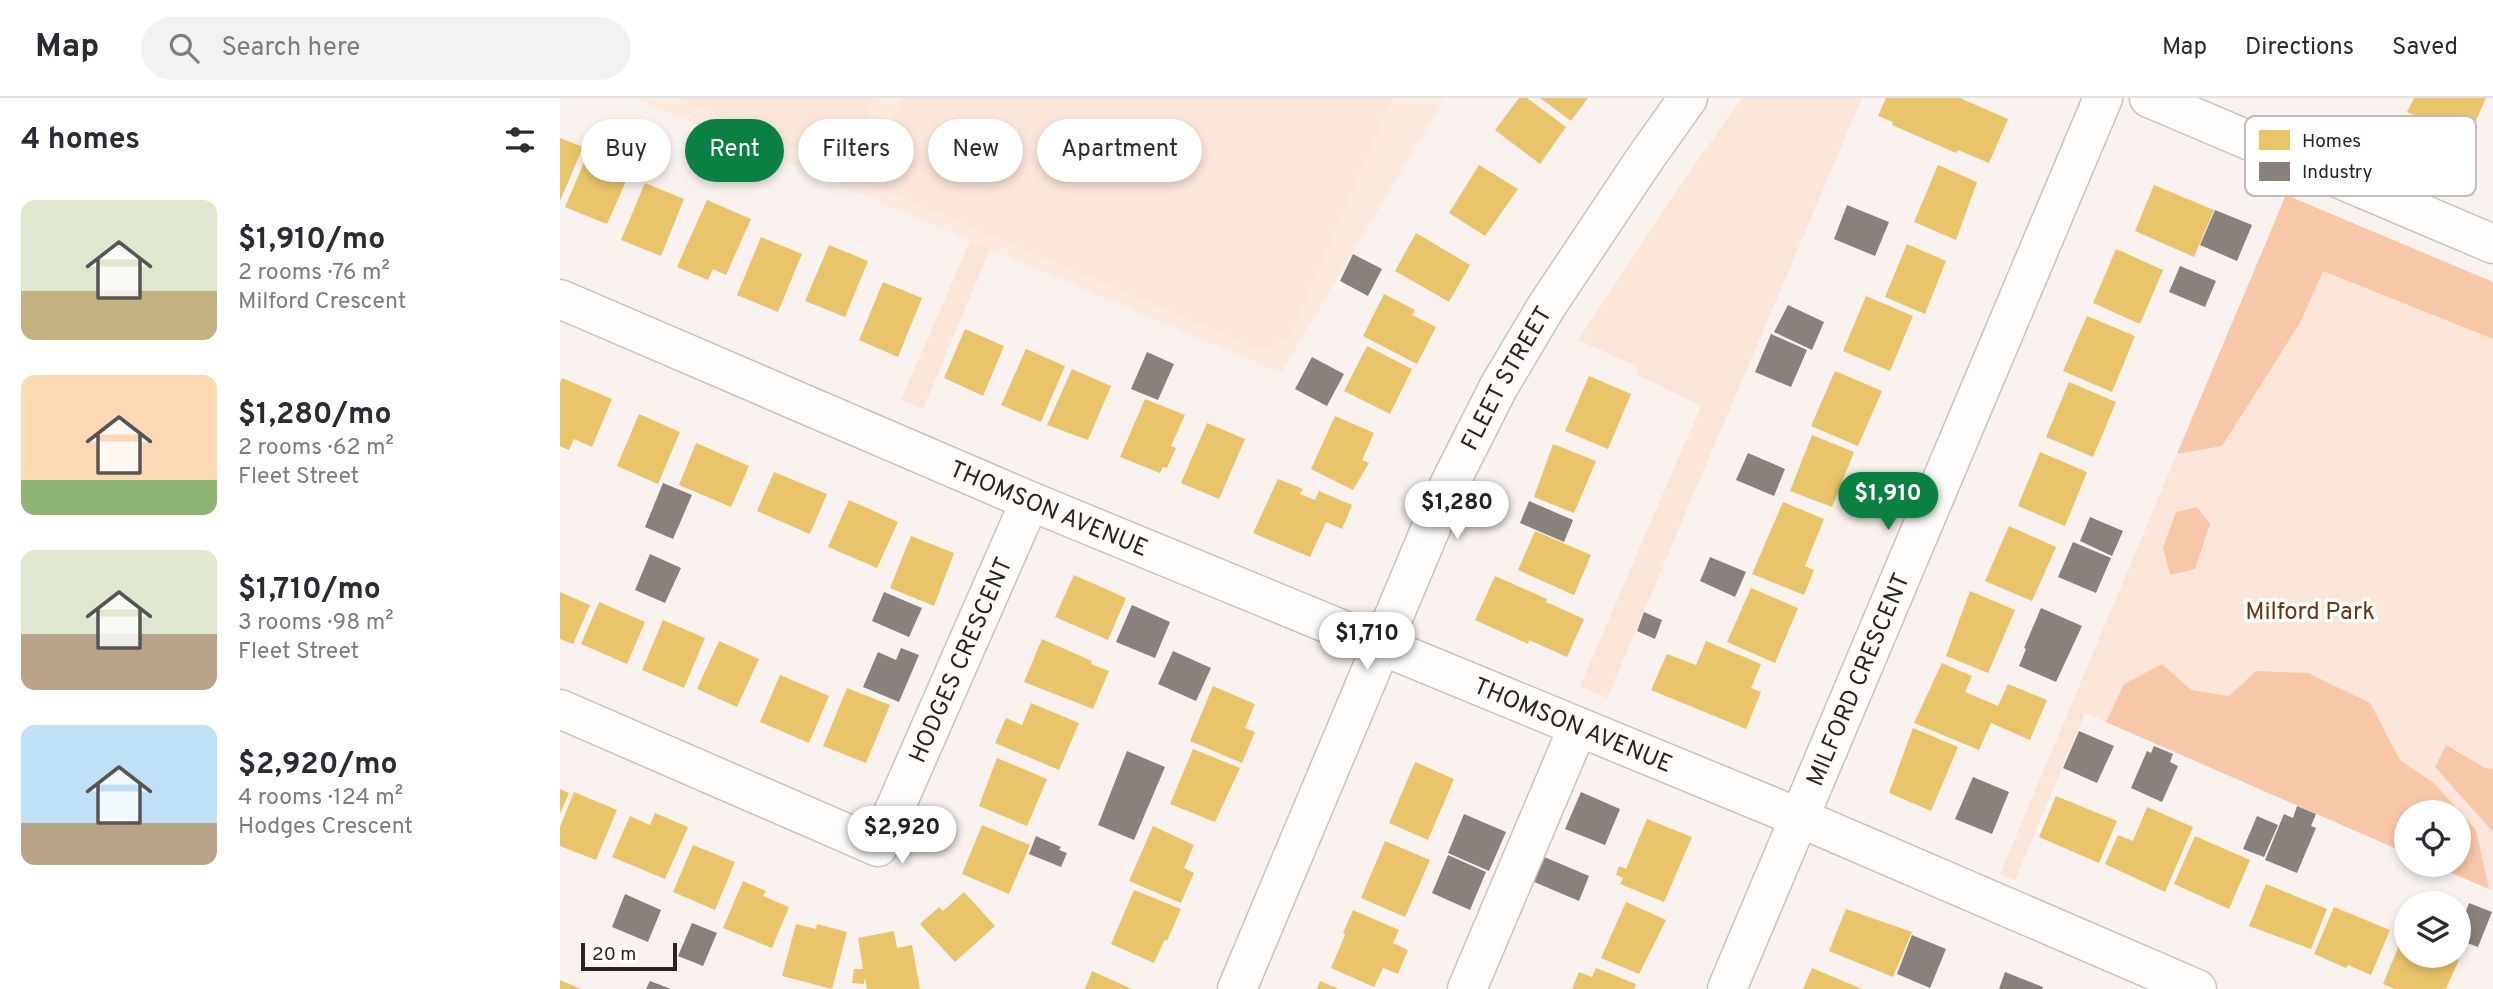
<!DOCTYPE html>
<meta charset="utf-8">
<style>
body{margin:0;font-family:Overpass,sans-serif;background:#f2f2f3;color:#2b2b33;height:100vh;display:flex;flex-direction:column;font-size:26px;white-space:nowrap}
*{box-sizing:border-box;margin:0}
p{font-size:23px;color:#7c7c81}
.icon{flex:none;width:38px;height:38px;fill:none;stroke:currentColor;stroke-width:2;stroke-linecap:round;stroke-linejoin:round}
.map{position:relative;flex:1;overflow:hidden}
.drawer{display:flex;flex-direction:column;background:#fff;width:560px}
.drawer>*{flex:none}
.top-card{position:absolute;left:21px;top:21px;width:665px;height:63px;display:flex;gap:14px}
.controls{position:absolute;left:1834px;top:702px;display:grid;gap:14px}
.controls a{display:grid;place-items:center;width:77px;height:77px;border-radius:50%;background:#fff;box-shadow:0 4px 10px #0003;font-size:35px}
.scale{position:absolute;left:21px;bottom:18px;width:96px;box-sizing:border-box;padding-left:7px;border:4px solid #2d231c;border-top:0;font-size:19px;line-height:24px;white-space:nowrap;color:#2d231c;-webkit-text-stroke:5px #fff;paint-order:stroke}
.price{position:absolute;translate:-50% -60px;padding:0 16px;border-radius:24px;background:#fff;color:#222;font-size:23px;line-height:46px;filter:drop-shadow(0 2px 4px #0008)}
.price::after{content:'';position:absolute;left:50%;top:42px;width:21px;height:16px;margin-left:-10px;background:inherit;clip-path:polygon(0 0,100% 0,50% 100%)}
.price.selected{background:#0b8043;color:#fff}
ul{padding:0;list-style:none}
li{display:flex;align-items:center;gap:21px;height:175px;padding:0 21px}
li span{display:grid;place-items:center;flex:none;width:196px;height:140px;border-radius:14px;color:#555}
li>.icon{margin-inline-start:auto}
span .icon{width:84px;height:84px;fill:#fffc;stroke-width:1}
li b{font-size:30px}
h2{display:flex;justify-content:space-between;align-items:center;height:84px;padding:0 21px;font-size:30px}
.chip{padding:0 24px;border-radius:32px;background:#fff;box-shadow:0 4px 10px #0003;font-size:24px;line-height:63px}
.chip.selected{background:#0b8043;color:#fff}
header{display:flex;align-items:center;gap:42px;box-sizing:border-box;height:98px;padding:0 35px;background:#fff;border-bottom:2px solid #e1e1e2}
header strong{font-size:33px}
nav{display:flex;gap:38px;margin-inline-start:auto;font-size:24px}
.search{width:490px;height:63px;background:#f2f2f3;display:flex;align-items:center;gap:18px;box-sizing:border-box;padding:0 24px;border-radius:38px;color:#7c7c81;font-size:26px}
main{display:flex;flex:1;min-height:0}
.map>svg:first-child{display:block}
.built{fill:#fceade}
.green{fill:#fbe5d9}
.forest{fill:#f7c7a7}
.homes{fill:#e9c46a}
.industry{fill:#8a817c}
.lines{fill:none;stroke-linecap:round;stroke-linejoin:round}
.minor-casing{stroke:#cac2be;stroke-width:41}
.minor{stroke:#fefdfc;stroke-width:38}
.labels{text-anchor:middle;stroke-width:7;stroke-linejoin:round;paint-order:stroke}
.street-label{font-size:24px;fill:#2d231c;stroke:#fff}
.park-label{font-size:24px;fill:#6b370e;stroke:#fff}
.key{fill:#fff;stroke:#c0bdbb;stroke-width:2}
.key-label{font-size:19px;fill:#2d231c}
</style>
<header>
<strong>Map</strong>
<div class="search"><svg class="icon" aria-label="search" viewBox="0 0 24 24"><circle cx="10" cy="10" r="6"/><path d="M15 15l6 6"/></svg>Search here</div>
<nav><a>Map</a><a>Directions</a><a>Saved</a></nav>
</header>
<main>
<section class="drawer">
<h2>4 homes<svg class="icon" aria-label="filters" viewBox="0 0 24 24"><path d="M4 7h16M4 17h16"/><circle cx="9" cy="7" r="2"/><circle cx="15" cy="17" r="2"/></svg></h2>
<ul>
<li><span style="background:linear-gradient(#dfe7d0 65%,#c2b280 0)"><svg class="icon" aria-label="home" viewBox="0 0 24 24"><path d="M3 11l9-7 9 7M6 9v11h12V9"/></svg></span><div><b>$1,910/mo</b><p>2 rooms · 76 m²</p><p>Milford Crescent</p></div></li>
<li><span style="background:linear-gradient(#ffd9b3 75%,#8fb573 0)"><svg class="icon" aria-label="home" viewBox="0 0 24 24"><path d="M3 11l9-7 9 7M6 9v11h12V9"/></svg></span><div><b>$1,280/mo</b><p>2 rooms · 62 m²</p><p>Fleet Street</p></div></li>
<li><span style="background:linear-gradient(#dfe7d0 60%,#b9a48a 0)"><svg class="icon" aria-label="home" viewBox="0 0 24 24"><path d="M3 11l9-7 9 7M6 9v11h12V9"/></svg></span><div><b>$1,710/mo</b><p>3 rooms · 98 m²</p><p>Fleet Street</p></div></li>
<li><span style="background:linear-gradient(#bfe0f5 70%,#b9a48a 0)"><svg class="icon" aria-label="home" viewBox="0 0 24 24"><path d="M3 11l9-7 9 7M6 9v11h12V9"/></svg></span><div><b>$2,920/mo</b><p>4 rooms · 124 m²</p><p>Hodges Crescent</p></div></li>
</ul>
</section>
<div class="map">
<svg width="1933" height="891" viewBox="0 0 1933 891">
<rect width="100%" height="100%" fill="#f9f2ee"/>
<path class="built" d="M75,0h810l-164,275z"/>
<path class="green" d="M116,0h197l-13,54 -9,21z
M344,0h488l-104,242 -28,10 -401,-171 21,-43z
M1182,0h120l-255,600 -27,-12 121,-280 -63,-31 -2,-9 -58,-26 96,-146z
M1726,97l207,87v609l-60,-26 26,-1v-52h-53v41l-321,-140 -70,167 -15,-6z
M410,143l20,8 -67,160 -22,-9z"/>
<path class="forest" d="M1726,97l207,87v57l-170,-68 -23,52 -78,123 -45,8z
M1637,409l13,17 -15,45 -25,6 -7,-28 13,-35z
M1602,566l29,26 38,6 27,-25 52,2 62,30 30,57 35,24 41,46 13,59 -56,-24 26,-1v-52h-53v41l-300,-131 18,-38z
M1886,647l39,23 8,1v63l-58,-65z"/>
<path class="homes" d="M959,0h8l39,29 -26,37 -45,-34z
M980,0h48l-17,23z
M1326,0h74l48,21 -19,44 -31,-13 -2,3 -64,-28 1,-3 -15,-6z
M1854,0h72l-18,40 -61,-26z
M0,40l23,9 -23,54z
M28,55l42,19 -23,52 -42,-17z
M919,67l39,24 -33,47 -36,-23z
M1378,67l39,17 -21,58 -42,-18z
M85,85l39,16 -23,57 -40,-16z
M1594,87l60,25 -20,47 -59,-26z
M147,102l44,19 -25,56 -13,-6 -5,11 -31,-13z
M856,135l54,32 -21,37 -54,-31z
M201,139l41,17 -24,58 -41,-17z
M1347,146l39,17 -21,53 -40,-17z
M269,147l39,16 -23,56 -40,-16z
M1556,151l47,21 -23,54 -47,-21z
M323,184l39,16 -24,59 -39,-17z
M824,196l31,16 -3,5 24,12 -19,37 -54,-28z
M1306,198l47,20 -23,55 -47,-20z
M1527,218l48,20 -23,56 -49,-21z
M405,231l39,17 -21,50 -39,-18z
M807,248l45,23 -22,45 -46,-23z
M466,251l39,17 -24,56 -40,-17z
M512,271l39,17 -23,54 -41,-15z
M1275,273l47,20 -24,55 -47,-20z
M1029,278l42,18 -23,55 -43,-18z
M2,280l50,21 -20,48 -18,-8 -5,11 -9,-4v-64z
M1509,284l47,20 -23,55 -47,-20z
M585,301l40,16 -14,31 5,2 -9,20 -4,-1 -3,6 -40,-16z
M79,316l41,18 -22,52 -41,-18z
M775,318l39,17 -12,27 7,3 -16,27 -42,-21z
M647,325l38,16 -26,60 -38,-16z
M1252,337l42,17 -22,55 -42,-16z
M136,345l53,23 -18,41 -52,-22z
M993,346l43,17 -22,52 -40,-16z
M1480,354l47,20 -22,54 -47,-20z
M214,374l53,22 -17,40 -53,-23z
M718,381l25,10 -3,5 15,6 4,-9 33,14 -10,24 -16,-7 -16,35 -57,-24z
M289,402l49,22 -21,46 -49,-21z
M1223,404l41,17 -19,47 9,4 -10,25 -52,-21z
M1449,428l47,21 -24,54 -47,-20z
M975,433l56,24 -17,40 -56,-25z
M351,438l43,17 -20,53 -44,-18z
M514,477l52,23 -18,42 -53,-23z
M935,478l52,23 -1,3 38,17 -17,38 -38,-17 -1,4 -53,-24z
M1191,490l47,20 -23,55 -48,-21z
M1410,493l45,19 -27,63 -42,-17z
M0,494l30,13 -17,39 -13,-5z
M39,504l46,20 -18,42 -46,-20z
M103,522l42,18 -21,50 -42,-18z
M482,541l50,22 -1,3 18,7 -16,38 -69,-27z
M159,543l40,18 -22,48 -40,-18z
M1146,543l55,23 -10,24 10,4 -15,37 -95,-39 16,-36 29,11z
M1382,565l30,13 -7,16 33,14 10,-22 39,16 -17,40 -39,-17 -12,27 -65,-27z
M220,577l49,21 -20,47 -49,-21z
M653,588l42,18 -10,24 10,4 -13,31 -52,-22z
M287,590l43,17 -24,58 -43,-17z
M471,605l48,20 -20,47 -64,-27 11,-25 16,7z
M1353,630l45,19 -27,64 -42,-18z
M633,651l47,19 -25,54 -45,-18z
M437,660l50,21 -20,47 -48,-20z
M855,664l39,17 -26,61 -39,-17z
M0,691l9,4 -9,21z
M14,694l43,18 -21,50 -36,-14v-19z
M1496,698l61,25 -18,42 -60,-26z
M1587,709l46,20 -28,65 -60,-28 13,-29 15,6z
M95,715l33,14 -23,52 -53,-22 18,-41 20,9z
M1087,721l45,18 -28,65 -44,-18 3,-6 -7,-3 3,-9 7,3z
M422,727l48,20 -21,49 -47,-20z
M593,728l41,19 -10,23 10,5 -13,30 -52,-22z
M1635,738l55,24 -21,49 -55,-25z
M825,743l45,19 -25,57 -44,-19z
M133,747l42,17 -20,48 -42,-18z
M183,783l23,10 -3,5 26,11 -17,41 -49,-20z
M1706,786l61,25 -16,40 -62,-23z
M574,792l47,19 -14,32 -2,-2 -11,24 -43,-19z
M404,794l31,34 -40,36 -35,-38 19,-17 4,4z
M1066,804l40,18 -27,54 -38,-16z
M1774,809l56,23 -19,45 -23,-10 -2,3 -32,-14z
M1286,811l66,23 -19,45 -64,-26z
M793,812l46,20 -6,13 15,7 -10,24 -15,-6 -9,19 -43,-19 14,-33 -2,-2z
M236,826l20,5 1,-5 30,8 -15,57 -50,-13z
M334,833l3,17 15,-3 8,44h-53l-2,-11 -1,6 -12,-1 2,-14h9l-5,-31z
M1843,838l3,2v18h42l11,4 -13,29h-51l-12,-5z
M1036,870l40,16 -2,5h-62l7,-17 13,5z
M1252,870l50,21h-59z
M532,873l40,18h-47z
M0,882l21,9h-21z
M760,883l19,8h-22z"/>
<path class="industry" d="M1287,107l42,17 -14,34 -41,-17z
M1655,112l37,15 -15,36 -37,-16z
M793,156l29,15 -14,27 -28,-15z
M1620,168l36,15 -11,26 -36,-15z
M1228,207l36,17 -12,28 -38,-18z
M1211,236l36,16 -16,37 -36,-15z
M587,254l27,12 -16,36 -27,-11z
M752,259l32,17 -17,32 -32,-17z
M1188,355l37,16 -11,27 -38,-16z
M103,385l29,12 -19,44 -28,-12z
M969,403l44,19 -9,22 -44,-19z
M1530,419l33,14 -11,25 -32,-15z
M1513,444l38,16 -15,35 -38,-16z
M90,456l31,14 -16,35 -30,-13z
M1150,459l36,15 -11,25 -35,-16z
M324,494l38,16 -13,29 -37,-16z
M572,507l38,17 -15,36 -39,-16z
M1481,510l41,18 -26,56 -37,-16 7,-17 -2,-1z
M1084,514l18,8 -7,19 -18,-8z
M341,550l18,7 -20,47 -36,-15 15,-35 18,8z
M613,553l38,17 -15,33 -38,-17z
M1519,633l35,15 -17,37 -34,-15z
M1594,648l19,8 -3,8 8,4 -16,36 -31,-14 16,-37 4,2z
M567,653l38,16 -31,73 -36,-15z
M1413,679l36,15 -17,42 -37,-15z
M1021,694l39,17 -15,36 -40,-16z
M1737,708l19,8 -5,12 5,2 -19,45 -32,-13 19,-46 9,4z
M904,716l42,18 -17,39 -41,-18z
M1697,718l21,9 -14,32 -21,-8z
M476,738l25,11 -2,3 8,3 -6,14 -32,-13z
M888,757l38,17 -16,38 -38,-17z
M982,758l47,20 -10,25 -47,-20z
M65,796l36,16 -13,32 -36,-15z
M1909,805l23,9 -14,35 -19,-7v-11z
M132,825l25,10 -14,33 -25,-10z
M1352,837l34,14 -16,39 -33,-14z
M1445,874l38,15 -1,2h-43z
M90,883l21,8h-25z"/>
<g class="lines">
<g class="minor-casing">
<g id="minor">
<path d="M1589,0l344,146"/>
<path id="s1" d="M0,201l470,202 770,317 397,171"/>
<path id="s2" d="M0,611l318,138 152,-346"/>
<path id="s3" d="M677,891l212,-504 49,-97 48,-81 96,-144 46,-65"/>
<path d="M907,891l111,-262"/>
<path id="s4" d="M1167,891l376,-891"/>
</g>
</g>
<use href="#minor" class="minor"/>
</g>
<g class="labels">
<g class="street-label">
<text dy="8" stroke="none"><textPath href="#s3" startOffset="668">FLEET STREET</textPath></text>
<text dy="8" stroke="none"><textPath href="#s1" startOffset="532">THOMSON AVENUE</textPath></text>
<text dy="8" stroke="none"><textPath href="#s2" startOffset="551">HODGES CRESCENT</textPath></text>
<text dy="8" stroke="none"><textPath href="#s4" startOffset="336">MILFORD CRESCENT</textPath></text>
<text dy="8" stroke="none"><textPath href="#s1" startOffset="1099">THOMSON AVENUE</textPath></text>
</g>
<g class="park-label">
<text x="1750" y="521">Milford Park</text>
</g>
</g>
<rect x="1685" y="18" width="231" height="80" rx="10" class="key"/>
<rect x="1699" y="32" width="31" height="20" fill="#e9c46a"/>
<rect x="1699" y="64" width="31" height="19" fill="#8a817c"/>
<g class="key-label">
<text x="1742" y="49">Homes</text>
<text x="1742" y="80">Industry</text>
</g>
</svg>
<div class="controls">
<a><svg class="icon" aria-label="locate" viewBox="0 0 24 24"><circle cx="12" cy="12" r="6"/><path d="M12 2v4M12 18v4M2 12h4M18 12h4"/></svg></a>
<a><svg class="icon" aria-label="layers" viewBox="0 0 24 24"><path d="M12 4l9 5-9 5-9-5zM3 14l9 5 9-5"/></svg></a>
</div>
<div class="scale">20 m</div>
<b class="price selected" style="left:1328px;top:434px">$1,910</b>
<b class="price" style="left:897px;top:443px">$1,280</b>
<b class="price" style="left:807px;top:574px">$1,710</b>
<b class="price" style="left:342px;top:768px">$2,920</b>
<div class="top-card">
<a class="chip">Buy</a>
<a class="chip selected">Rent</a>
<a class="chip">Filters</a>
<a class="chip">New</a>
<a class="chip">Apartment</a>
</div>
</div>
</main>
